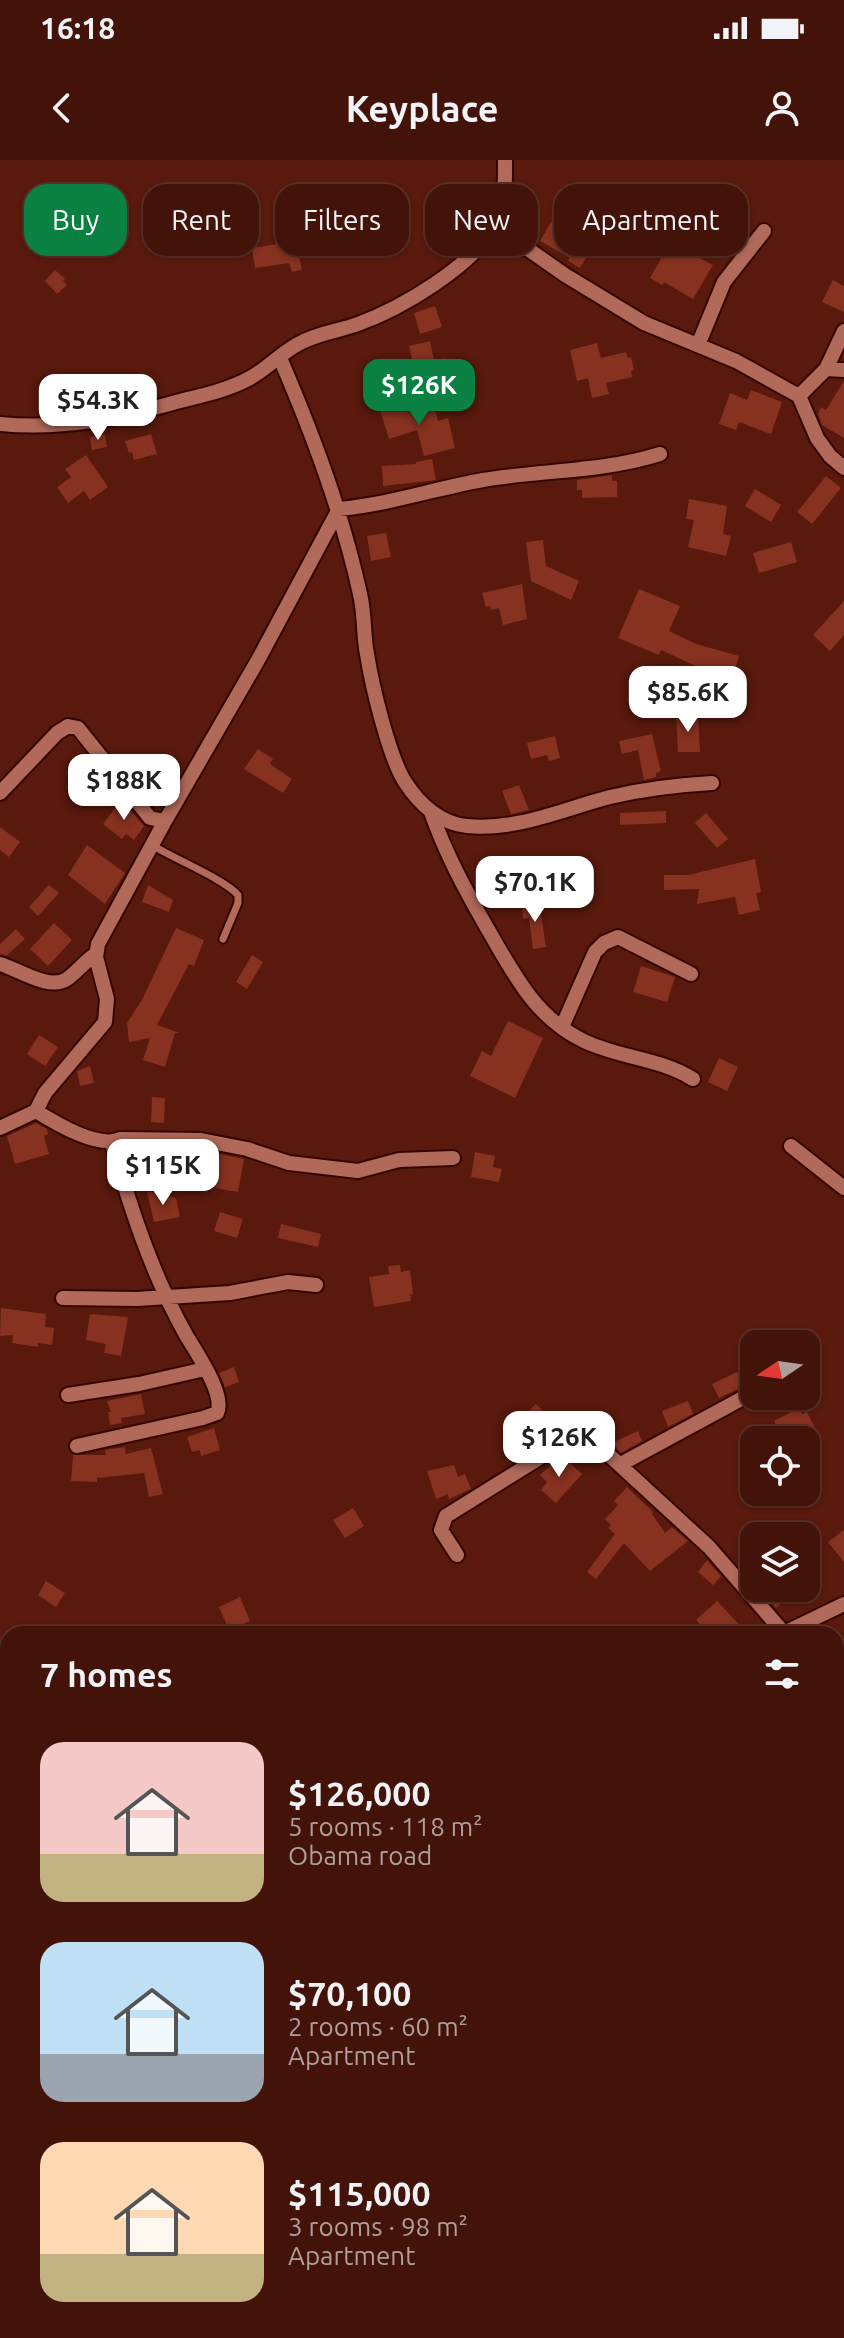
<!DOCTYPE html>
<meta charset="utf-8">
<style>
body{margin:0;font-family:Ubuntu,sans-serif;background:#4d2017;color:#f1f3f6;height:100vh;display:flex;flex-direction:column;font-size:30px;white-space:nowrap}
*{box-sizing:border-box;margin:0}
p{font-size:26px;color:#af9e9c}
.icon{flex:none;width:44px;height:44px;fill:none;stroke:currentColor;stroke-width:2;stroke-linecap:round;stroke-linejoin:round}
.map{position:relative;flex:1;overflow:hidden}
.details{position:absolute;left:0px;top:1466px;width:844px;height:712px;display:flex;flex-direction:column;background:#431309;border-radius:24px 24px 0 0;box-shadow:0 2px 6px #0004,0 0 0 2px #5b322a}
.details>*{flex:none}
.hud{position:absolute;left:24px;top:24px;width:796px;height:72px;display:flex;gap:16px}
.needle{width:52px;rotate:257deg}
.buttons{position:absolute;left:740px;top:1170px;display:grid;gap:16px}
.buttons a{display:grid;place-items:center;width:80px;height:80px;border-radius:16px;background:#431309;box-shadow:0 2px 6px #0004,0 0 0 2px #5b322a;font-size:40px}
.price{position:absolute;translate:-50% -68px;padding:0 18px;border-radius:16px;background:#fff;color:#222;font-size:26px;line-height:52px;filter:drop-shadow(0 2px 4px #0008)}
.price::after{content:'';position:absolute;left:50%;top:48px;width:24px;height:18px;margin-left:-12px;background:inherit;clip-path:polygon(0 0,100% 0,50% 100%)}
.price.on{background:#0b8043;color:#fff}
ul{padding:0;list-style:none}
li{display:flex;align-items:center;gap:24px;height:200px;padding:0 40px}
li span{display:grid;place-items:center;flex:none;width:224px;height:160px;border-radius:24px;color:#555}
li>.icon{margin-inline-start:auto}
span .icon{width:96px;height:96px;fill:#fffc;stroke-width:1}
li b{font-size:34px}
h2{display:flex;justify-content:space-between;align-items:center;height:96px;padding:0 40px;font-size:34px}
.chip{padding:0 28px;border-radius:24px;background:#431309;box-shadow:0 2px 6px #0004,0 0 0 2px #5b322a;font-size:28px;line-height:72px}
.chip.on{background:#0b8043;color:#fff}
.status{display:flex;justify-content:space-between;align-items:center;height:56px;padding:0 40px;background:#431309;direction:ltr}
.status svg{height:22px;fill:currentColor}
header{display:flex;justify-content:space-between;align-items:center;height:104px;padding:0 40px;background:#431309;font-size:36px;font-weight:700}
.map>svg:first-child{display:block}
.building{fill:#873120}
.lines{fill:none;stroke-linecap:round;stroke-linejoin:round}
.service-casing{stroke:#350601;stroke-width:11}
.minor-casing{stroke:#350601;stroke-width:18}
.service{stroke:#b16959;stroke-width:7}
.minor{stroke:#b16959;stroke-width:14}
</style>
<div class="status"><b>16:18</b><svg viewBox="0 0 49 12"><path d="M0 12V9h3v3zM5 12V6h3v6zM10 12V3h3v9zM15 12V0h3v12zM26 1h20v11H26zM47 4h2v5h-2z"/></svg></div>
<header><svg class="icon" aria-label="back" viewBox="0 0 24 24"><path d="M15 5l-7 7 7 7"/></svg>Keyplace<svg class="icon" aria-label="person" viewBox="0 0 24 24"><circle cx="12" cy="8" r="4"/><path d="M4 21q1-7 8-7t8 7"/></svg></header>
<div class="map">
<svg width="844" height="2178" viewBox="0 0 844 2178">
<rect width="100%" height="100%" fill="#59190c"/>
<path class="building" d="M708,34l23,16 -10,17 -24,-16z
M206,43l22,11 -7,12 -21,-11z
M293,43l8,32 -6,1 7,34 -10,2 -3,-9 -34,5 -3,-20 32,-5 -9,-35z
M584,52l20,17 -24,39 -12,-7 2,-3 -30,-17 11,-19 17,10z
M670,83l43,22 -20,34 -29,-17 -2,3 -12,-7z
M55,110l10,9 -2,2 4,4 -10,9 -12,-13z
M833,120l11,6v26l-22,-10z
M435,146l7,21 -22,7 -6,-21z
M430,181l4,20 11,-3 7,22 -33,10 -10,-44z
M597,183l4,15 25,-6 2,6 3,-1 3,13 -3,1 1,6 -26,6 3,11 -17,4 -4,-20 -11,3 -7,-31z
M844,221v57l-22,-13 -4,-11 3,-7 5,3z
M751,230l31,12 -11,32 -32,-12 -3,8 -17,-6 11,-31 17,7z
M433,242l5,19 10,-3 7,30 -31,8 -7,-26 -28,9 -10,-32 13,-4 2,8z
M105,274l2,13 -15,3 -2,-13z
M151,274l6,20 -23,6 -2,-8 -3,1 -4,-12z
M86,295l22,32 -18,13 -6,-9 -16,12 -11,-16 14,-10 -6,-8z
M432,299l4,21 -53,6 -1,-20 34,-2v-2z
M612,315v6h5v16l-35,1v-8h-5v-10z
M826,316l15,12 -29,36 -15,-12z
M755,329l26,16 -10,17 -26,-16z
M689,339l38,7 -4,28 8,2 -5,20 -38,-9 6,-27 -8,-1z
M386,373l5,24 -20,4 -4,-25z
M543,380l3,26 33,15 -8,19 -40,-19 -5,-39z
M791,382l6,20 -38,11 -6,-20z
M522,424l5,35 -24,6 -4,-17 -8,2 -1,-4 -4,1 -4,-14z
M639,429l41,17 -11,25 27,13 43,12 -8,26 -33,-10 2,-4 -39,-18 -2,5 -41,-17z
M844,441v34l-14,16 -17,-16z
M676,555h22l2,37h-22z
M652,574l9,37 -5,2v4l-12,3 -6,-30 -16,4 -3,-13z
M555,576l5,22 -11,3 -2,-6 -16,4 -4,-16z
M258,589l15,10 -3,5 22,15 -9,14 -39,-24z
M519,625l10,25 -18,4 -9,-23z
M121,640l23,26 -10,14 -8,-6 -4,5 -19,-15z
M666,651v12l-46,2v-12z
M706,653l22,26 -11,9 -22,-25z
M0,667l20,15 -11,15 -9,-7z
M87,685l38,28 -20,31 -37,-29z
M755,699l6,33 -5,1 4,17 -21,5 -4,-18 -38,7 2,-15 -35,1v-15h24z
M49,725l10,8 -21,23 -9,-9z
M148,725l25,15 -4,12 -27,-10z
M539,741l7,46 -13,2 -4,-31 -6,1 -1,-15z
M54,763l18,17 -24,26 -18,-17z
M176,768l28,12 -10,26 -5,-2 -32,61 23,8h-5l-10,34 -22,-7 7,-22 -21,4 -2,-19 15,-23z
M16,769l9,10 -19,17 -6,-2v-10z
M252,795l11,7 -16,27 -11,-7z
M641,806l34,11 -8,25 -34,-10z
M508,861l35,17 -28,60 -45,-22 12,-25 9,5z
M39,875l19,12 -13,19 -18,-12z
M719,898l19,9 -11,24 -19,-9z
M90,906l4,17 -14,3 -3,-15z
M152,937l13,1 -1,25 -13,-1z
M36,963l11,6 1,5 -4,2 5,18 -34,10 -8,-28z
M475,992l20,4 -2,11 9,2 -3,13 -28,-5z
M220,994l24,5 -6,33 -23,-4z
M184,1002l5,22 -58,-10z
M147,1032h9l20,6 4,19 -26,5z
M220,1052l23,7 -6,19 -23,-7z
M281,1064l40,10 -3,13 -40,-9z
M400,1105l1,7 9,-2 3,24h-3l1,7 -37,6 -5,-30 20,-3 -1,-8z
M1,1148l45,6 -1,13 9,1 -2,17 -14,-2v4l-26,-4 1,-8 -13,1z
M90,1154l38,3 -7,39 -17,-3 2,-9 -20,-4z
M791,1168l7,16h-39z
M234,1207l5,15 -14,5 -6,-14z
M737,1212l7,14 -25,12 -7,-14z
M141,1234l4,20 -24,4 1,5 -12,2 -2,-13h3l-4,-11z
M688,1241l5,13 -25,13 -6,-16z
M536,1244l19,20 -4,4 5,5 -19,14 -17,-16 3,-4 -5,-5z
M799,1248l3,6 5,-2 10,20 -17,8h-17l-9,-19z
M214,1268l6,22 -19,6 -1,-6 -8,2 -5,-15z
M638,1271l4,10 -21,12 -4,-4 -3,-7z
M125,1287l1,7 25,-6 12,46 -14,3 -5,-24 -47,5v4l-26,-1 2,-26h33l-1,-5z
M562,1296l20,18 -26,29 -15,-13 6,-8 -7,-7z
M454,1305l4,12 7,-3 6,15 -22,10 -1,-5 -12,5 -9,-28z
M627,1327l26,25 -1,2 13,19 7,-6 16,14 -38,30 -26,-28 -28,36 -9,-7 28,-38 -7,-6 3,-3 -6,-6 13,-14 -4,-4z
M353,1348l11,18 -19,12 -12,-18z
M844,1370v32l-16,-20z
M707,1400l14,16 -8,9 -15,-13z
M46,1421l19,12 -9,14 -18,-12z
M765,1428h7l12,13 -8,7 -15,-16z
M240,1437l10,24 -21,9 -10,-23z
M717,1441l31,33h-39l-13,-14z"/>
<g class="lines">
<g class="service-casing">
<path id="service" d="M152,685c22,14 72,34 86,50v8l-15,36"/>
</g>
<g class="minor-casing">
<path id="minor" d="M495,66l70,49 79,48 92,38 63,35 18,42 13,18 14,12
M698,185l26,-63 40,-51
M280,198c33,77 62,154 80,236 5,20 3,41 7,60 5,32 22,103 38,128 14,22 36,42 62,44 50,5 96,-17 143,-29 34,-8 67,-12 102,-14
M826,209l18,1
M799,236l27,-27 18,-38
M0,264c63,6 120,-6 180,-23 24,-6 48,-11 70,-23 18,-10 32,-26 50,-35 18,-10 39,-12 58,-19 44,-16 113,-57 137,-98 11,-18 10,-45 10,-66
M0,633l57,-60 11,-7 10,2 72,90 15,3
M431,652c15,43 36,81 59,121 25,43 46,85 94,108 35,17 76,17 109,38
M0,804c18,5 49,27 67,15 10,-7 18,-18 29,-25
M562,867l33,-75 9,-9 14,-6 73,37
M36,951c19,12 62,38 84,28l81,1 46,9 42,14 69,8 41,-11 54,-2
M0,968l36,-17 9,-18 60,-71 2,-23 -11,-42 2,-13 67,-123 93,-161 81,-151c52,-5 94,-20 144,-29 59,-10 120,-8 177,-26
M791,986l53,42
M63,1138l74,1 93,-6 58,-11 28,3
M806,1204l6,-3
M68,1235l71,-11 66,-15
M77,1286l126,-28 14,-5c9,-18 -21,-61 -31,-78 -34,-61 -55,-125 -74,-192
M621,1304l133,-72
M457,1395l-16,-25 5,-14 114,-71 37,-1 112,103 75,86 60,-29
M0,1762l8,3
M841,1789l3,-6
M836,1899l7,-19
M0,1923l8,-1
M836,2024l8,-2
M103,2170l2,8
M336,2170l7,8
M47,2178l27,-8
M667,2178l1,-8"/>
</g>
<use href="#service" class="service"/>
<use href="#minor" class="minor"/>
</g>
</svg>
<div class="buttons">
<a><svg class="needle" viewBox="-14 -14 28 28"><path d="M0-13l5 13h-10z" fill="#e53935"/><path d="M0 13l5-13h-10z" fill="#af9e9c"/></svg></a>
<a><svg class="icon" aria-label="locate" viewBox="0 0 24 24"><circle cx="12" cy="12" r="6"/><path d="M12 2v4M12 18v4M2 12h4M18 12h4"/></svg></a>
<a><svg class="icon" aria-label="layers" viewBox="0 0 24 24"><path d="M12 4l9 5-9 5-9-5zM3 14l9 5 9-5"/></svg></a>
</div>
<b class="price on" style="left:419px;top:267px">$126K</b>
<b class="price" style="left:98px;top:282px">$54.3K</b>
<b class="price" style="left:688px;top:574px">$85.6K</b>
<b class="price" style="left:124px;top:662px">$188K</b>
<b class="price" style="left:535px;top:764px">$70.1K</b>
<b class="price" style="left:163px;top:1047px">$115K</b>
<b class="price" style="left:559px;top:1319px">$126K</b>
<div class="hud">
<a class="chip on">Buy</a>
<a class="chip">Rent</a>
<a class="chip">Filters</a>
<a class="chip">New</a>
<a class="chip">Apartment</a>
</div>
<section class="details">
<h2>7 homes<svg class="icon" aria-label="filters" viewBox="0 0 24 24"><path d="M4 7h16M4 17h16"/><circle cx="9" cy="7" r="2"/><circle cx="15" cy="17" r="2"/></svg></h2>
<ul>
<li><span style="background:linear-gradient(#f6c9c9 70%,#c2b280 0)"><svg class="icon" aria-label="home" viewBox="0 0 24 24"><path d="M3 11l9-7 9 7M6 9v11h12V9"/></svg></span><div><b>$126,000</b><p>5 rooms · 118 m²</p><p>Obama road</p></div></li>
<li><span style="background:linear-gradient(#bfe0f5 70%,#9aa5b1 0)"><svg class="icon" aria-label="home" viewBox="0 0 24 24"><path d="M3 11l9-7 9 7M6 9v11h12V9"/></svg></span><div><b>$70,100</b><p>2 rooms · 60 m²</p><p>Apartment</p></div></li>
<li><span style="background:linear-gradient(#ffd9b3 70%,#c2b280 0)"><svg class="icon" aria-label="home" viewBox="0 0 24 24"><path d="M3 11l9-7 9 7M6 9v11h12V9"/></svg></span><div><b>$115,000</b><p>3 rooms · 98 m²</p><p>Apartment</p></div></li>
</ul>
</section>
</div>
